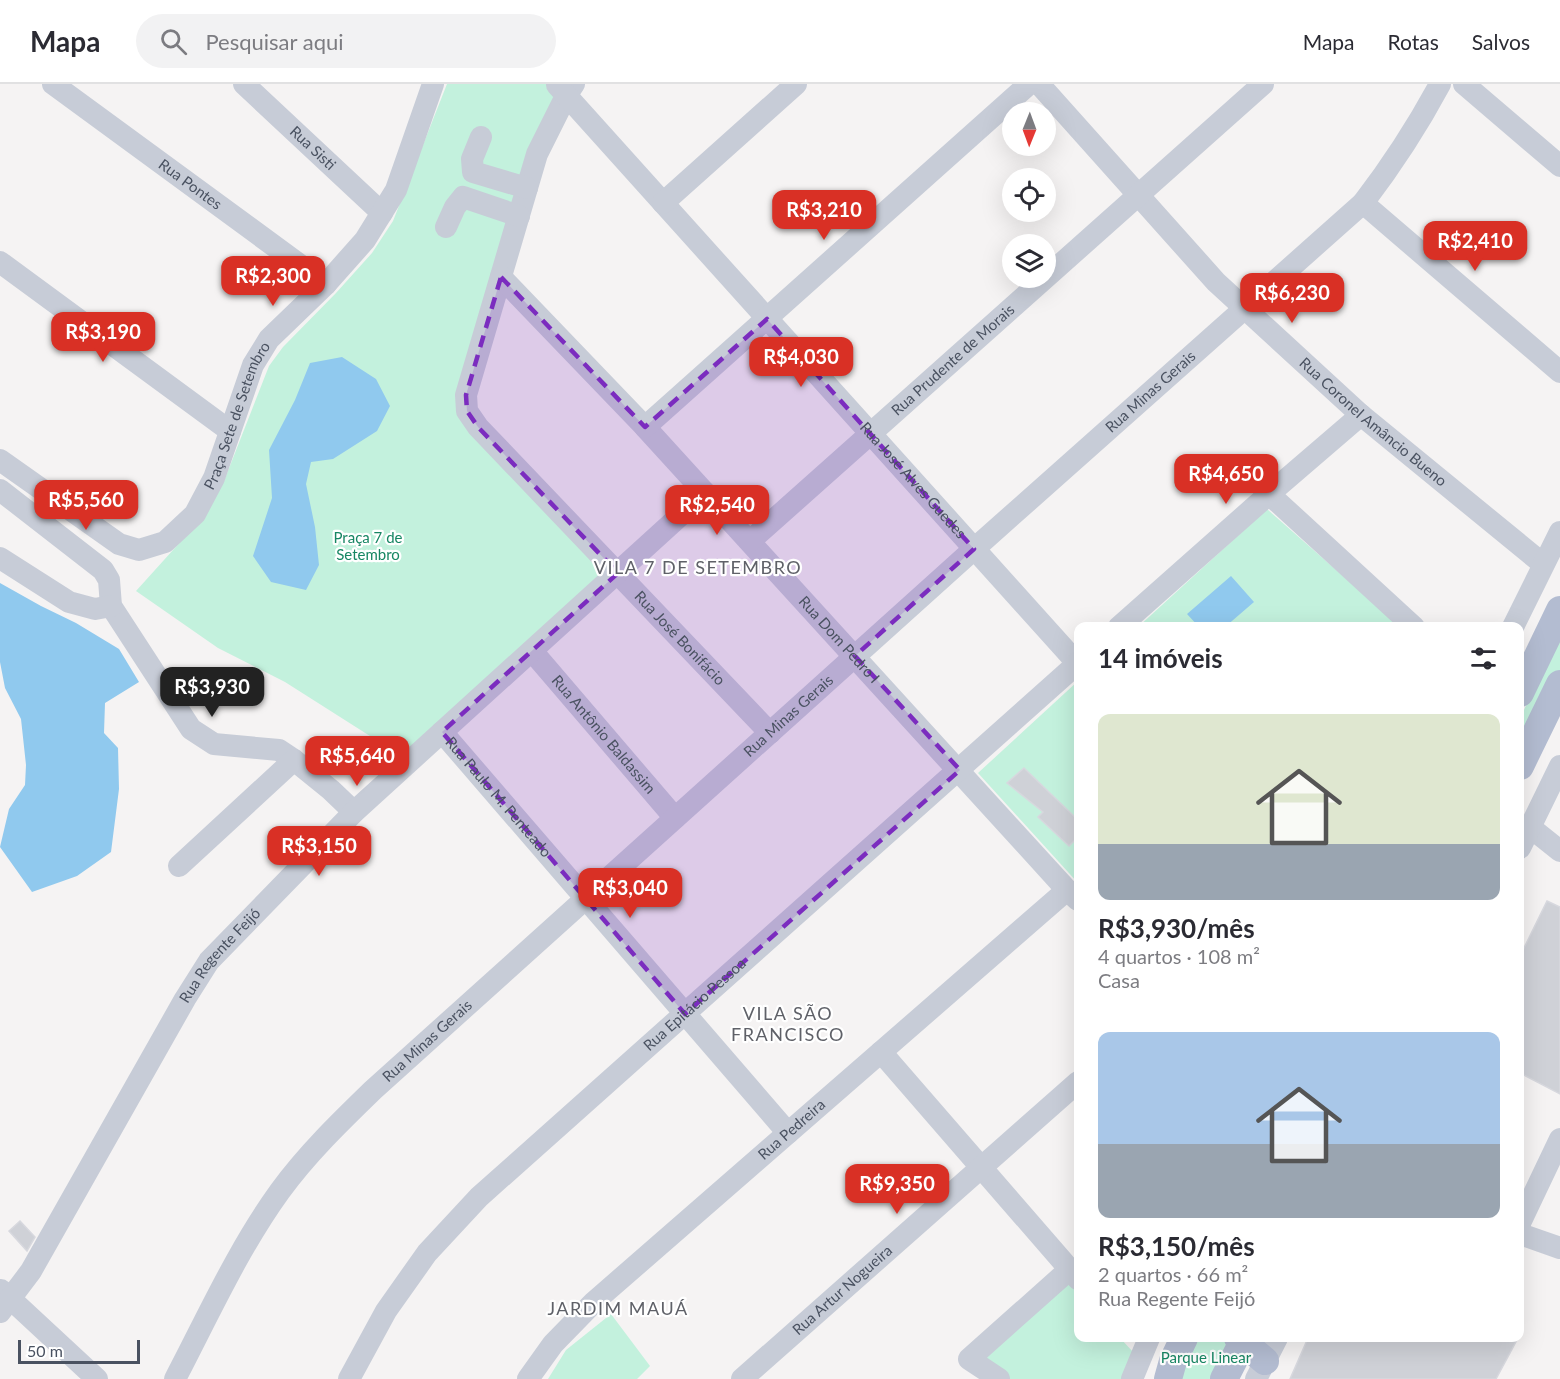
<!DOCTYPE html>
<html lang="pt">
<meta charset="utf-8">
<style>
body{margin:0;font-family:Lato,sans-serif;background:#f2f2f3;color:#2b2b33;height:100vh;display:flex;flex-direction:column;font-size:22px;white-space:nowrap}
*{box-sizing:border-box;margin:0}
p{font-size:20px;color:#7c7c81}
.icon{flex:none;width:33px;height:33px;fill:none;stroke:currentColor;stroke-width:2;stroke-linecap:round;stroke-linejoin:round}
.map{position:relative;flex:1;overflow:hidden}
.sheet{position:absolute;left:1074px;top:538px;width:450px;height:720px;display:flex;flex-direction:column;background:#fff;border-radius:12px;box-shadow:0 6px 24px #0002}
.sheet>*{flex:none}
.needle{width:39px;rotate:181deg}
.controls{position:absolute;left:1002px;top:18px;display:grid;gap:12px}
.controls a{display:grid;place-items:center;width:54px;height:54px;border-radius:50%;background:#fff;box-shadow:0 6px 24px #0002;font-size:30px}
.scale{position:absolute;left:18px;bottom:15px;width:122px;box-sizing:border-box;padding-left:6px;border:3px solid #4a5261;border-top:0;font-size:16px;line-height:21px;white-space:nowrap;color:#4a5261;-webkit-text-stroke:4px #fff;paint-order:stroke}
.price{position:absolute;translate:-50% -51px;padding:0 14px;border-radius:12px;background:#d93025;color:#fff;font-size:20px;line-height:39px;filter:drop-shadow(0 2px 3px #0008)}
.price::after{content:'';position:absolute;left:50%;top:36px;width:18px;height:14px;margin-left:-9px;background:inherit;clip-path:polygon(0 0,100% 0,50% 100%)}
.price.active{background:#222;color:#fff}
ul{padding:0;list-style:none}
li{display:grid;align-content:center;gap:12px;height:318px;padding:0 24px}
li span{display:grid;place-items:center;height:186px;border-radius:12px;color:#555}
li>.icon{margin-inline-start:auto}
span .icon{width:108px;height:108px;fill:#fffc;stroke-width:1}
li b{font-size:26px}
h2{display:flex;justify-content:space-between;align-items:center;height:72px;padding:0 24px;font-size:26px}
header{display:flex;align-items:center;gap:36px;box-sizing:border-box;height:84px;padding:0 30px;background:#fff;border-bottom:2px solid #e1e1e2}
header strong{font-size:28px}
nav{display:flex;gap:33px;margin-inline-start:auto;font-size:21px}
.search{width:420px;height:54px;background:#f2f2f3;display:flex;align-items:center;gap:15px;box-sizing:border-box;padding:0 21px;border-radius:33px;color:#7c7c81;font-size:22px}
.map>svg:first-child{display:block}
.green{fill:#c3f1dd}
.water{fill:#90c9ee}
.building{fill:#cfd1d7;stroke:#d7d8de;stroke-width:1.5}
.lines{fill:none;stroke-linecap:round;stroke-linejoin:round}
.minor{stroke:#c7ccd7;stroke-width:22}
.major{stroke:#b3bcd1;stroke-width:28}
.marked{fill:#7b2cbf;fill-opacity:0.2;stroke:#7b2cbf;stroke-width:4.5;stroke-dasharray:12 8;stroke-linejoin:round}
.labels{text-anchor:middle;stroke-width:4.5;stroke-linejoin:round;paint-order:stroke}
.street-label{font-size:15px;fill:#4a5261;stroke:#fff}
.park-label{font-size:15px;fill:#178663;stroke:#fff}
.quarter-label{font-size:18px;letter-spacing:1.5px;fill:#5f6168;stroke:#fff}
</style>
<header>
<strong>Mapa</strong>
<div class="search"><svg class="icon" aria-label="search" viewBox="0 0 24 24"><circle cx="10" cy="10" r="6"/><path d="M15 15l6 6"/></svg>Pesquisar aqui</div>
<nav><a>Mapa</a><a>Rotas</a><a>Salvos</a></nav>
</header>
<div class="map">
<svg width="1560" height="1295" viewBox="0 0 1560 1295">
<rect width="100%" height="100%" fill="#f5f3f3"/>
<path class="green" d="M447,0h103l11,12 -95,316 144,164 -206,188 -12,-14 -107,-68 -67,-34 -82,-57 65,-72 23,-38 45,-115 14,-19 53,-54 36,-40 21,-32z
M1267,425l134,118h-263z
M1560,552v37l-40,83v-38z
M1078,597v202l-100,-110z
M1068,1198l10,11v45h42l15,16 -11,25h-114l-28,-19z
M611,1230l39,52 -13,13h-89l18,-29z
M1195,1254h41l-20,41h-40z"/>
<path class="water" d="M342,273l34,22 14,27 -13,25 -44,28 -22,3 -5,22 9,43 4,38 -13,25 -35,-8 -18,-26 19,-58 -3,-48 26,-50 15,-37z
M1231,492l23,26 -29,25h-26l-12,-13z
M0,499l41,23 35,17 43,26 20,33 -34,21 -1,30 14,15 1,41 -8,63 -34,24 -45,16 -32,-45 9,-38 16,-24 1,-20 -5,-46 -16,-31 -5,-26z"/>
<path class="building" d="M1024,684l54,52v17l-9,9 -31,-29 5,-5 -36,-29z
M1547,817l13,6v187l-40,-21v-117z
M20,1137l15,16 -8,14 -18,-20z
M1308,1254h210l-22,41h-206z"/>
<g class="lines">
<g class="minor">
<path id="s1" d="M53,0l273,200"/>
<path id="s2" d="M244,0l138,129"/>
<path id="s3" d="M574,0l-8,12 -29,58 -71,241 1,16 11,16 292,306"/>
<path id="s4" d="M1039,0l177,198 145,133 182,149"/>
<path d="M1464,0l96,82"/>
<path id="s5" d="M557,1l521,579"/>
<path d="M481,53l-9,22 1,13 54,16"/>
<path d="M663,119l133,-119"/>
<path d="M1363,119l197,169"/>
<path d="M446,143l9,-20 8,-10 56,19"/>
<path d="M0,178l230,169"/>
<path id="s6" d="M501,193l144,150 422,463 11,10"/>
<path d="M645,343l384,-343"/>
<path id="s7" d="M0,376l119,84 20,6 26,-8 30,-28 19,-36 39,-113 16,-26 57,-55 39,-44 31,-50 37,-106"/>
<path d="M0,406l103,80 6,10 2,26 80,123 23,15 65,6 15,10 37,30 23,22"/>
<path d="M1269,410l145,133"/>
<path id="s8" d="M750,457l513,-457"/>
<path d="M0,474l69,44 26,7 16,-3"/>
<path d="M1119,543l150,-133 92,-79"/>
<path d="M1513,543l47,-95"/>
<path id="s9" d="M532,567l143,167"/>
<path id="s10" d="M442,648l346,401"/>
<path d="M1530,743l30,24"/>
<path d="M1520,764l40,-82"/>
<path d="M179,782l115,-106"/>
<path d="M881,968l197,227"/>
<path d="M1520,1139l40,-84"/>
<path d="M1520,1150l40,14"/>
<path d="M1,1206l96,89"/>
<path id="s11" d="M0,1228l31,-41 154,-272 24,-38 145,-149 351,-319"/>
<path id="s12" d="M175,1295c33,-63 63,-130 105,-188 27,-37 60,-69 93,-101l601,-541 389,-346c29,-38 54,-76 77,-119"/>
<path id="s13" d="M349,1295l37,-68 41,-58 52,-56 599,-534"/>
<path id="s14" d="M528,1295l25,-35 41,-42 473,-412"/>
<path id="s15" d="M742,1295l336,-297"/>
<path d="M999,1295l-30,-20 101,-90"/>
<path d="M1132,1295l17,-41"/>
<path d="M1256,1295l21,-41"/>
</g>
<path class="major" d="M1520,609l40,-83
M1520,682l40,-82
M1238,1254l27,23
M1168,1295l5,-18 11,-23
M1224,1295l21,-41"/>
</g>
<path class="marked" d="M501,193l144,150 122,-108 207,230 -119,107 105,114 -275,244 -243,-282 176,-159 -140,-146 -11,-16 -1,-16z"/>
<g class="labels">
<g class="street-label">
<text dy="5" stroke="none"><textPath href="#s2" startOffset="94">Rua Sisti</textPath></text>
<text dy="5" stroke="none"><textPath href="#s1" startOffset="170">Rua Pontes</textPath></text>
<text dy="5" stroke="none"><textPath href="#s8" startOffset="272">Rua Prudente de Morais</textPath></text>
<text dy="5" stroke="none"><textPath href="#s12" startOffset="1398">Rua Minas Gerais</textPath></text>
<text dy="5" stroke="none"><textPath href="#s7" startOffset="342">Praça Sete de Setembro</textPath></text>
<text dy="5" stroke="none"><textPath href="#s4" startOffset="476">Rua Coronel Amâncio Bueno</textPath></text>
<text dy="5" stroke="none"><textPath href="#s5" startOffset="532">Rua José Alves Guedes</textPath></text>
<text dy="5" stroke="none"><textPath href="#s3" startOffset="658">Rua José Bonifácio</textPath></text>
<text dy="5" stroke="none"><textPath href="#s6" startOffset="496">Rua Dom Pedro I</textPath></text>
<text dy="5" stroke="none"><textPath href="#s12" startOffset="912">Rua Minas Gerais</textPath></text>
<text dy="5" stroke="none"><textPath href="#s9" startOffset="110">Rua Antônio Baldassim</textPath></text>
<text dy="5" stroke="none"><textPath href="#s10" startOffset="86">Rua Paulo M. Penteado</textPath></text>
<text dy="5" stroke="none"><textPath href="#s11" startOffset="420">Rua Regente Feijó</textPath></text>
<text dy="5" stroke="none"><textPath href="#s13" startOffset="514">Rua Epitácio Pessoa</textPath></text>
<text dy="5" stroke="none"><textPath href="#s12" startOffset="426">Rua Minas Gerais</textPath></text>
<text dy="5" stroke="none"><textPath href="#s14" startOffset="364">Rua Pedreira</textPath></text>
<text dy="5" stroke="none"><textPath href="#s15" startOffset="134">Rua Artur Nogueira</textPath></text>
</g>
<g class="park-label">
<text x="368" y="459">Praça 7 de<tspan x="368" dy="17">Setembro</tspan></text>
<text x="1206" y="1279">Parque Linear</text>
</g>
<g class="quarter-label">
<text x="698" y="490">VILA 7 DE SETEMBRO</text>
<text x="788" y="936">VILA SÃO<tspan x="788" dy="21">FRANCISCO</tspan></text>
<text x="618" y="1231">JARDIM MAUÁ</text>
</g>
</g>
</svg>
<div class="controls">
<a><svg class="needle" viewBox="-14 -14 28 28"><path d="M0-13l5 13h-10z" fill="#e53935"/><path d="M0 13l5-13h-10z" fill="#7c7c81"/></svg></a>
<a><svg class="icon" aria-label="locate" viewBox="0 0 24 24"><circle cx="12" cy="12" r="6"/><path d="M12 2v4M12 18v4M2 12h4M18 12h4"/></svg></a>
<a><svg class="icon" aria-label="layers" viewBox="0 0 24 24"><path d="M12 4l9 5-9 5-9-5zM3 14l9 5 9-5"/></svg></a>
</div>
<div class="scale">50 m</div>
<b class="price" style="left:824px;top:157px">R$3,210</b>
<b class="price" style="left:1475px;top:188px">R$2,410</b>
<b class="price" style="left:273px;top:223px">R$2,300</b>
<b class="price" style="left:1292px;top:240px">R$6,230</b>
<b class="price" style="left:103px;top:279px">R$3,190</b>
<b class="price" style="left:801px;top:304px">R$4,030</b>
<b class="price" style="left:1226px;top:421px">R$4,650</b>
<b class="price" style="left:86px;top:447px">R$5,560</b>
<b class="price" style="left:717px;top:452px">R$2,540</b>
<b class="price active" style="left:212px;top:634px">R$3,930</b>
<b class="price" style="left:357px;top:703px">R$5,640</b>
<b class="price" style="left:319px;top:793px">R$3,150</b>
<b class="price" style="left:630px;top:835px">R$3,040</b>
<b class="price" style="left:897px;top:1131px">R$9,350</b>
<section class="sheet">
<h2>14 imóveis<svg class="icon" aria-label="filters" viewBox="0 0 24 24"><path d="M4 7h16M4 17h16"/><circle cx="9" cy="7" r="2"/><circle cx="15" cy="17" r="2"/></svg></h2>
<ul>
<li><span style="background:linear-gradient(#dfe7d0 70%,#9aa5b1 0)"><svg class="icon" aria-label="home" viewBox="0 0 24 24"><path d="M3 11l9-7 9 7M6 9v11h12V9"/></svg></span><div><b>R$3,930/mês</b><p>4 quartos · 108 m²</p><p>Casa</p></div></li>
<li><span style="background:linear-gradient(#a9c7e8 60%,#9aa5b1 0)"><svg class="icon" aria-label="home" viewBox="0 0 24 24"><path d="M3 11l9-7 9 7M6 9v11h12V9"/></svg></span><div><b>R$3,150/mês</b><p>2 quartos · 66 m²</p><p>Rua Regente Feijó</p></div></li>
</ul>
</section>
</div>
